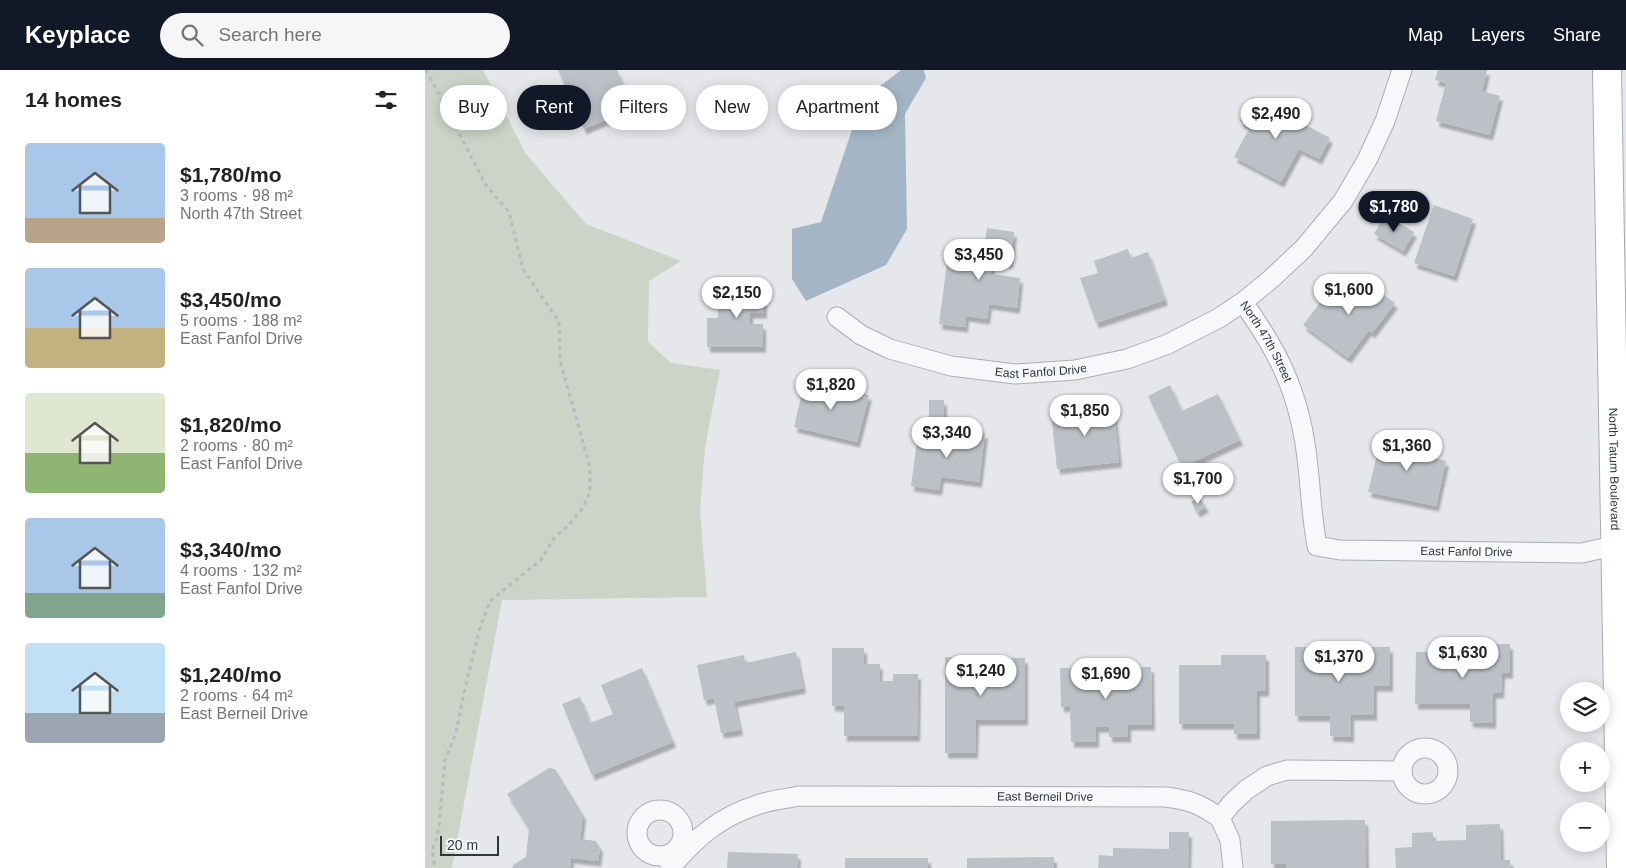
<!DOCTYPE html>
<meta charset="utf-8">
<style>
body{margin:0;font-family:Arial,sans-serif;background:#f6f6f6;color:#222;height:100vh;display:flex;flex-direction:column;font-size:19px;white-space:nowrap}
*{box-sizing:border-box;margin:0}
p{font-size:16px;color:#767676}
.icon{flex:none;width:28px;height:28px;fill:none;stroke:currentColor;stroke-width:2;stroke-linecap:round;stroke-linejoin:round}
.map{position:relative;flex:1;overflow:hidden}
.drawer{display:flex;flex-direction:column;background:#fff;width:425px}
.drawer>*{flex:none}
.banner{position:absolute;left:15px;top:15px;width:475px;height:45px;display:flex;gap:10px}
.buttons{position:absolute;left:1135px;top:612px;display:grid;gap:10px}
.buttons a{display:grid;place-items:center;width:50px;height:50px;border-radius:50%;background:#fff;box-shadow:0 2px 12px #0003;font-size:25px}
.scale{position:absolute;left:15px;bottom:12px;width:59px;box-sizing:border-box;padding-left:5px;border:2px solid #2e3642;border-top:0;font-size:14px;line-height:18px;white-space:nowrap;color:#2e3642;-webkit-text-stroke:4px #f4f6f8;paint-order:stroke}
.price{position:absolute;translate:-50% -42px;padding:0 11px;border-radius:18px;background:#fff;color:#222;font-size:16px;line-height:32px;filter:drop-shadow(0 1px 2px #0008)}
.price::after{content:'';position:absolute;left:50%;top:30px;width:15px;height:11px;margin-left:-8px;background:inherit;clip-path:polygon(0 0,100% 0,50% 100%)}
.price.on{background:#111827;color:#fff}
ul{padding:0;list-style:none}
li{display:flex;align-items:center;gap:15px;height:125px;padding:0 25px}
li span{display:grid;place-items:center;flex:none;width:140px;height:100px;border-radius:5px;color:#555}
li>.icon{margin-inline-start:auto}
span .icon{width:60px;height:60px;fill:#fffc;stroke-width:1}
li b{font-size:21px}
h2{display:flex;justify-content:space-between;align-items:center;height:60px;padding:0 25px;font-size:21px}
.tag{padding:0 18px;border-radius:22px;background:#fff;box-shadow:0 2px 12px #0003;font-size:18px;line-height:45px}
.tag.on{background:#111827;color:#fff}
header{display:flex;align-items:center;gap:30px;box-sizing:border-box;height:70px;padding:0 25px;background:#111827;color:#fff}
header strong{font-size:24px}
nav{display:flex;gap:28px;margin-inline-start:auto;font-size:18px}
.search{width:350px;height:45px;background:#f6f6f6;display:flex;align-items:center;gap:12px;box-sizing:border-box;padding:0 18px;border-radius:28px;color:#767676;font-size:19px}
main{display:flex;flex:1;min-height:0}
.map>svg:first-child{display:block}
.green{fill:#cbd4c7}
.water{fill:#a4b6c6}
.building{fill:#bcc1c7;filter:url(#shadow)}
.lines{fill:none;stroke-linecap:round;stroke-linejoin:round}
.street-casing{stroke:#aaaeb5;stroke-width:21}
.primary-casing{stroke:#a5acb5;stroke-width:30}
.path{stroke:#b7babe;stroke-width:3;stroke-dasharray:4 4;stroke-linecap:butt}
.street{stroke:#f7f8f9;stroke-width:19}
.primary{stroke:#fff;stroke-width:28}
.labels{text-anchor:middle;stroke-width:5;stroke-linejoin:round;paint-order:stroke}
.street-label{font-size:12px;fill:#2e3642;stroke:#f4f6f8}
</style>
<header>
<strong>Keyplace</strong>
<div class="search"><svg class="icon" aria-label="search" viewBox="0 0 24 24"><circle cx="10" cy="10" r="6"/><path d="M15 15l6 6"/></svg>Search here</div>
<nav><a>Map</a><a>Layers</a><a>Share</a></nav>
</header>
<main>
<section class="drawer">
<h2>14 homes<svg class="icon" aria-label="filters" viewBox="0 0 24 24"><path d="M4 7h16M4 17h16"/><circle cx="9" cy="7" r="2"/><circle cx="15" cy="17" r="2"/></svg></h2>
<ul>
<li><span style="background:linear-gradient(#a9c7e8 75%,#b9a48a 0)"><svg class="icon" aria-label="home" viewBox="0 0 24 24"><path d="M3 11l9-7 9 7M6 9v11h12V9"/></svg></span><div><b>$1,780/mo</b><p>3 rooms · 98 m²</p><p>North 47th Street</p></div></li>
<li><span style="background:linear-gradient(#a9c7e8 60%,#c2b280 0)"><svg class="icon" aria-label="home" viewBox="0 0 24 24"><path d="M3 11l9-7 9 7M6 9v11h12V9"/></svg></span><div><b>$3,450/mo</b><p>5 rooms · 188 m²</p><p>East Fanfol Drive</p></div></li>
<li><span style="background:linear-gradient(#dfe7d0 60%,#8fb573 0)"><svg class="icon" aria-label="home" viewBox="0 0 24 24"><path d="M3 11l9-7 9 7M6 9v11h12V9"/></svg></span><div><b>$1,820/mo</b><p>2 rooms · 80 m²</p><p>East Fanfol Drive</p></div></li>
<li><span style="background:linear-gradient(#a9c7e8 75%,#7fa58c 0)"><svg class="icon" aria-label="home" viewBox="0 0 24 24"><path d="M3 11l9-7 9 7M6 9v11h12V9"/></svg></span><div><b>$3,340/mo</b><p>4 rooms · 132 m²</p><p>East Fanfol Drive</p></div></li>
<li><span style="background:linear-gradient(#bfe0f5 70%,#9aa5b1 0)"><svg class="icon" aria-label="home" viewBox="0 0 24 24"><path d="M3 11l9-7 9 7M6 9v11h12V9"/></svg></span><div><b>$1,240/mo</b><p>2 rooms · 64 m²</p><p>East Berneil Drive</p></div></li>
</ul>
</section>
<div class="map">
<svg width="1201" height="798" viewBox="0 0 1201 798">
<defs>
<filter id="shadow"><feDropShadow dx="3" dy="5.5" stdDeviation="1" flood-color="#0004"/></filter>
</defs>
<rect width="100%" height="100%" fill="#e5e7eb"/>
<path class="green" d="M0,0h58l43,84 60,70 95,37 -32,20 -1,61 23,21 49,7 -15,77 -5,64 7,86 -205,3 -50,268h-27z"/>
<path class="water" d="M476,0h23l2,8 -21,36 2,115 -21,36 -80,36 -14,-22v-50l29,-7 41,-122z"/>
<path class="building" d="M133,0h59l16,38 -49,21z
M1013,0h49l-5,21 18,5 -10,39 -54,-14 10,-38 -11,-3z
M828,27l77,41 -11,21 -20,-10 -18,33 -47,-25 16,-30 -10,-6z
M1009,135l39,14 -19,57 -40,-13z
M960,145l29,17 -11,19 -29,-17z
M562,158l27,4 -4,31 -18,-2 -1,13 29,4 -3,30 -28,-4 -2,15 -21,-3 -1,11 -26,-3 9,-69 21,2 2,-11 13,2z
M703,179l3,9 17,-6 17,48 -69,23 -16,-45 18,-5 -4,-12z
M932,205l38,28 -23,30 -3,-3 -21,28 -45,-33 28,-37 11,7z
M293,218h46v25h-14v11h13v23h-56v-29h11z
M380,310l64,15 -12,47 -63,-15z
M745,315l12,26 36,-17 22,46 -58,27 -34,-71z
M504,330h15v26h-15z
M688,333l6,59 -62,7 -6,-56 31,-4 -1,-3z
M541,360l19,3 -6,49 -38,-5 -2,13 -28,-4 7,-53 46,6z
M968,366l40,8 -4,13 17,4 -10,45 -68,-14 12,-50 11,2z
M774,427l7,10 -9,5 -6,-10z
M1051,574h34v29h-8l-1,20h-8v30l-23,-1v-18h-55l1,-52 60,1z
M870,577h95v39h-16v29h-23v22l-21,-1v-20h-35z
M407,578h32v16h16l-1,17h14v-7h25l-1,62h-73v-30h-12z
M371,582l7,36 -69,14 6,28 -19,3 -7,-35 -10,2 -7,-35 47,-10 1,8z
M796,585h45v36h-9v43h-23v-10h-55v-59h42z
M520,587l80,1v62h-49l-1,33h-30z
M726,597l1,58h-24v12h-19v-10h-13v15h-25l-1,-36 -9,1 -1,-39z
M217,598l31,74 -81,33 -30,-71 18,-7 10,26 23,-9 -12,-29z
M124,698l6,1 28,46 -3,24 16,2 4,7 -2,13 -27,-3 -1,10h-58l1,-3 13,-8 3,-28 -22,-35z
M940,750l1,48h-80v-4h-15v-43z
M1075,754l1,36h9l1,8h-115l-1,-20 17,-1v-14l21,-1v9l33,-1v-15z
M744,762h20l-1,36h-90l1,-13 14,1v-8l56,1z
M303,782l70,2 -1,14h-70z
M629,787v11h-87v-10z
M420,788h83v10h-83z"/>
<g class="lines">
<g class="street-casing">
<g id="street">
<path id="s1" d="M818,232c15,22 30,44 41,69 13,29 21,64 24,96 3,26 4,53 9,79l23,4 242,3 44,-10"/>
<path id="s2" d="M412,247l24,18 29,14 61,17 64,8 60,-4 52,-11 41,-15 51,-26 24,-16 28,-23 33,-31 39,-47 24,-41 18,-39 17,-51"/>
<circle cx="1000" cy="701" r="23"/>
<circle cx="235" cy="763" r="23"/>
<path d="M795,748l11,-14 15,-14 21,-14 20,-6 115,1"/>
<path d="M795,748l10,22 3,28"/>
<path id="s3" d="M245,798c26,-30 49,-51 87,-63 14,-5 29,-6 42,-9l367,1c24,3 34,7 54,21"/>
</g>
</g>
<g class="primary-casing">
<g id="primary">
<path id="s4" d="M1182,0l14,798"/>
</g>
</g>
<path class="path" d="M1,0l60,115 23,27 14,57 36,53 1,38 30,108v23l-6,15 -15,19 -15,13 -13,22 -51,41 -11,30 -15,62 -8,40 -11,27 -6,65 -2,12 -5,13 3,18"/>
<use href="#street" class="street"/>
<use href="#primary" class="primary"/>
</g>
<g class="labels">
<g class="street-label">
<text dy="4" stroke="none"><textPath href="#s1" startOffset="46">North 47th Street</textPath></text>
<text dy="4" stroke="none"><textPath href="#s2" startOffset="216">East Fanfol Drive</textPath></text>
<text dy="4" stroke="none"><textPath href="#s4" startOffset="399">North Tatum Boulevard</textPath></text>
<text dy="4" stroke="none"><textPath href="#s1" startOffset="409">East Fanfol Drive</textPath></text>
<text dy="4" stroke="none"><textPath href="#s3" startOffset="398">East Berneil Drive</textPath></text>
</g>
</g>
</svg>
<div class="buttons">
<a><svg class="icon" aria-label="layers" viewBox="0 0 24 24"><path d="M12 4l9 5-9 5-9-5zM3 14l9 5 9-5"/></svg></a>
<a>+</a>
<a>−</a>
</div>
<div class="scale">20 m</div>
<b class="price" style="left:851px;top:70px">$2,490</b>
<b class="price on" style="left:969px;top:163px">$1,780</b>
<b class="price" style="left:554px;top:211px">$3,450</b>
<b class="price" style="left:924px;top:246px">$1,600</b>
<b class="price" style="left:312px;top:249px">$2,150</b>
<b class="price" style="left:406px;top:341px">$1,820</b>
<b class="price" style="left:660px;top:367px">$1,850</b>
<b class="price" style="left:522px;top:389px">$3,340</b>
<b class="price" style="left:982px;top:402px">$1,360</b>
<b class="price" style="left:773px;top:435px">$1,700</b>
<b class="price" style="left:1038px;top:609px">$1,630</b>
<b class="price" style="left:914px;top:613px">$1,370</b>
<b class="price" style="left:556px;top:627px">$1,240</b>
<b class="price" style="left:681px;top:630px">$1,690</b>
<div class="banner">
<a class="tag">Buy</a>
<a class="tag on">Rent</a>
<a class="tag">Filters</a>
<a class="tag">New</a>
<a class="tag">Apartment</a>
</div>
</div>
</main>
